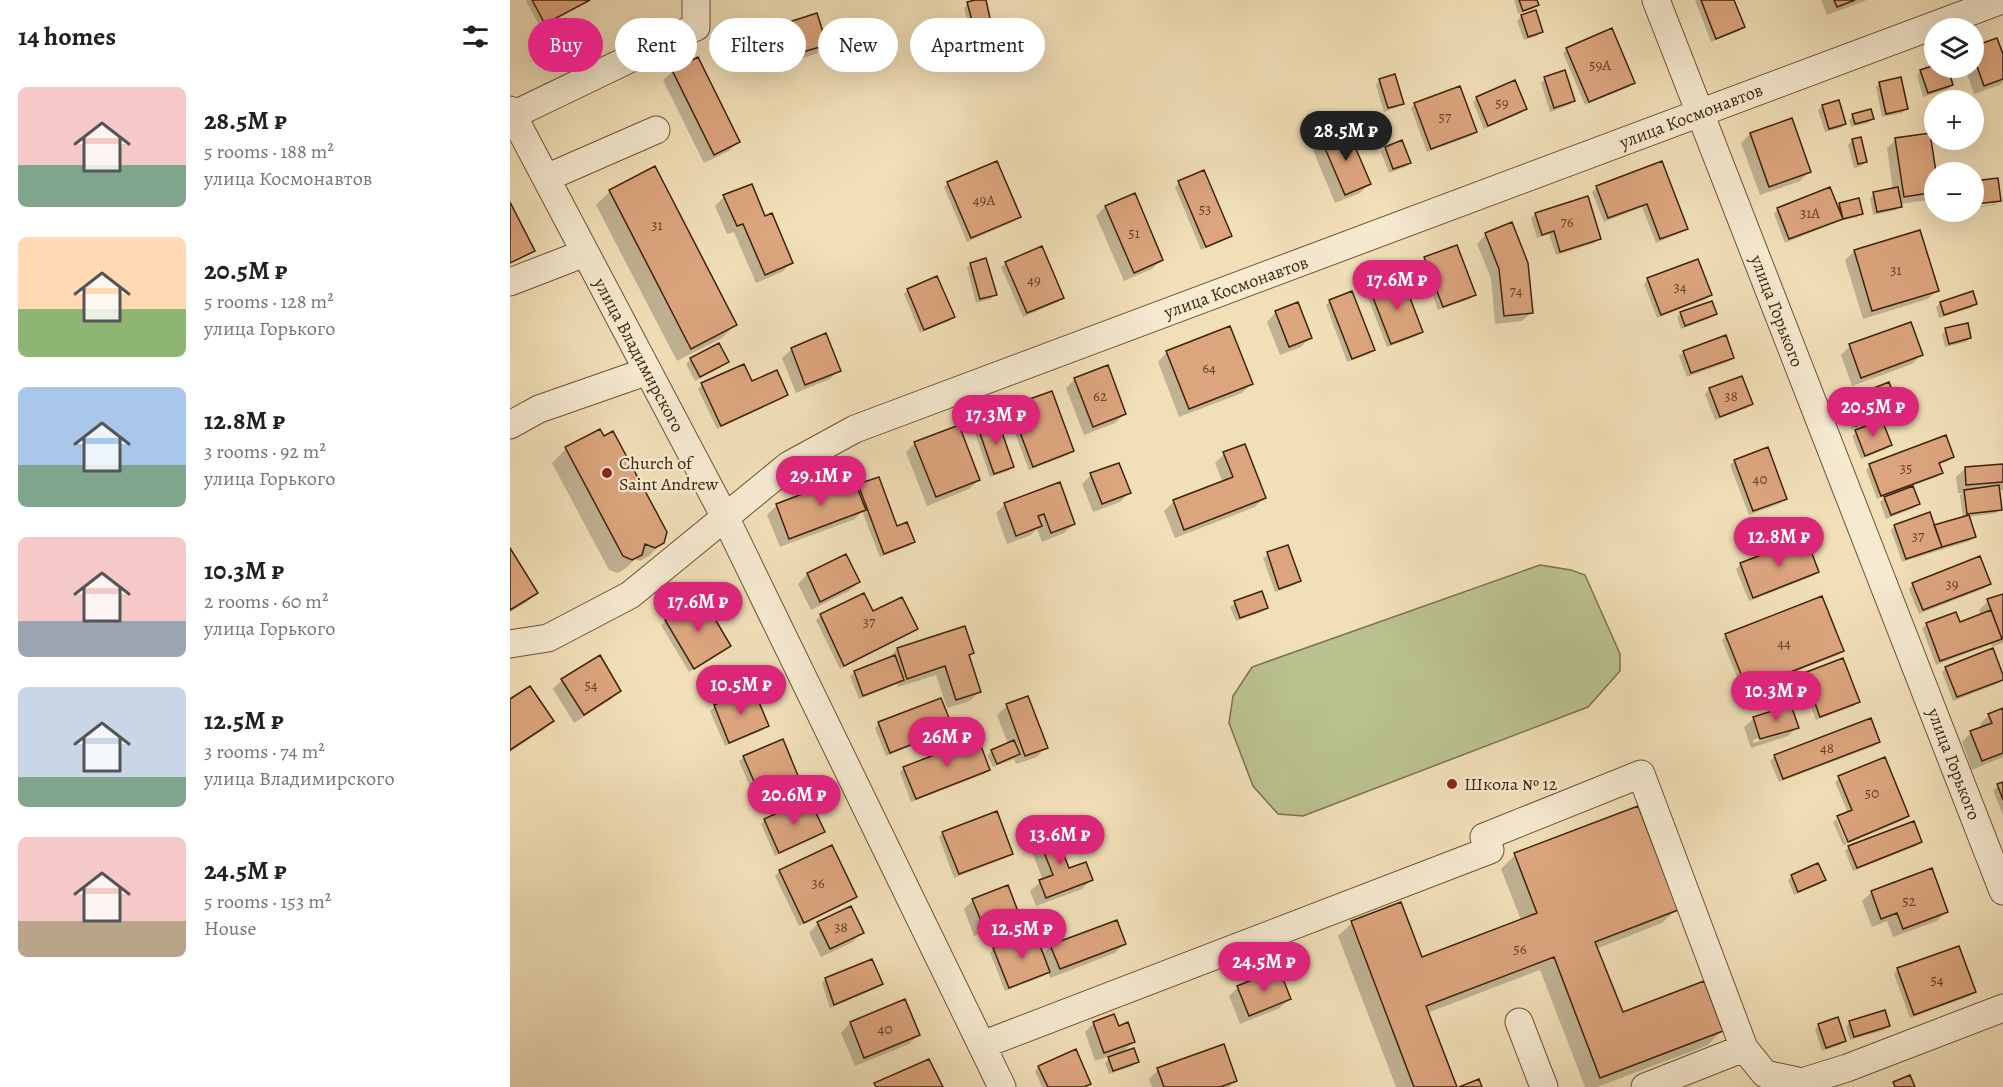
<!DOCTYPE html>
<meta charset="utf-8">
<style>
body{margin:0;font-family:Alegreya,serif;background:#f2f2f2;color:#202124;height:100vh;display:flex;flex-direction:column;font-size:22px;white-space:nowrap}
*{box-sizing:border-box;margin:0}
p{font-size:20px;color:#757577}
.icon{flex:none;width:33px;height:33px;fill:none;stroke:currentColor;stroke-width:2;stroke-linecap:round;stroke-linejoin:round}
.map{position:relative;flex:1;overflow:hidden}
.sheet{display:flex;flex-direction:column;background:#fff;width:510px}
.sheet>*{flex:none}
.hud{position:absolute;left:18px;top:18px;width:570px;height:54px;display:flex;gap:12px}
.tools{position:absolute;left:1414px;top:18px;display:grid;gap:12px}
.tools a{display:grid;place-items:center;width:60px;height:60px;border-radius:50%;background:#fff;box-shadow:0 6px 24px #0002;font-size:30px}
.price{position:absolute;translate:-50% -51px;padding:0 14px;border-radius:21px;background:#db2777;color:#fff;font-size:20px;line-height:39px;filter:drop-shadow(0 2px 3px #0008)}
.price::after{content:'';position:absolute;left:50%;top:36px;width:18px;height:14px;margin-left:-9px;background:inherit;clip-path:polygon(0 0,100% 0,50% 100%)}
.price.active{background:#222;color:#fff}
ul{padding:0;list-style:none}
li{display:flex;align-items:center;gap:18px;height:150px;padding:0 18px}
li span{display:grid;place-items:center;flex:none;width:168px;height:120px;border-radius:9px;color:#555}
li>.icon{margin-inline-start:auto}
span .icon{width:72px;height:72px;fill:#fffc;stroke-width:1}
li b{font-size:26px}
h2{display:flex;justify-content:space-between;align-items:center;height:72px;padding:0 18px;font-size:26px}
.pill{padding:0 21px;border-radius:27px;background:#fff;box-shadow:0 6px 24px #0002;font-size:21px;line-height:54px}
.pill.active{background:#db2777;color:#fff}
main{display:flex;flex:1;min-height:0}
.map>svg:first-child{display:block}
.green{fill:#bac28f;stroke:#7c724b;stroke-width:1.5}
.shadow{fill:#0003;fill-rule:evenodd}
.building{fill:#dca57e;stroke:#3f2307;stroke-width:1.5}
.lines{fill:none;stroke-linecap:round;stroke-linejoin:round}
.minor-casing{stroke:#6c5233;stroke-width:29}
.minor{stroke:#f6ead1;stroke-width:27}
.poi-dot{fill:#8f2418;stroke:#f6ead1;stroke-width:2}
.labels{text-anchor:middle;stroke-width:4.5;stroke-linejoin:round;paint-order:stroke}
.number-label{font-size:15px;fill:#664425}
.street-label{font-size:18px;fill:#3f2307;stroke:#f6ead1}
.poi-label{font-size:18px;fill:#3f2307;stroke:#f6ead1;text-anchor:start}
</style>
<main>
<section class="sheet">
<h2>14 homes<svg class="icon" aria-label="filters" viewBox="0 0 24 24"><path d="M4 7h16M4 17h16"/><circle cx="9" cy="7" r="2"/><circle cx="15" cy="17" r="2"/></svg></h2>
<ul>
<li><span style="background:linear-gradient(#f6c9c9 65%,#7fa58c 0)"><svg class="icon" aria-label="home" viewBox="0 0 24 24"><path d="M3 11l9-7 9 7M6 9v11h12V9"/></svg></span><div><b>28.5M ₽</b><p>5 rooms · 188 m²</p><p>улица Космонавтов</p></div></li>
<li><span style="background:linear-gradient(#ffd9b3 60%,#8fb573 0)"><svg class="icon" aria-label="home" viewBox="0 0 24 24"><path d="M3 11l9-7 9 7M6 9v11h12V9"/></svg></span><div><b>20.5M ₽</b><p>5 rooms · 128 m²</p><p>улица Горького</p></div></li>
<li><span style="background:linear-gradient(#a9c7e8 65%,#7fa58c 0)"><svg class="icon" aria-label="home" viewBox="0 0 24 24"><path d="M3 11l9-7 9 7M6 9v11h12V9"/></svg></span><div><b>12.8M ₽</b><p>3 rooms · 92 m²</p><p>улица Горького</p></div></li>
<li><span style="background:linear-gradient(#f6c9c9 70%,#9aa5b1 0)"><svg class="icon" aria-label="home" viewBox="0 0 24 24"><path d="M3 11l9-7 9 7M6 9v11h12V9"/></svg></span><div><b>10.3M ₽</b><p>2 rooms · 60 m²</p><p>улица Горького</p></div></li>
<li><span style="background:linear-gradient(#c9d6e8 75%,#7fa58c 0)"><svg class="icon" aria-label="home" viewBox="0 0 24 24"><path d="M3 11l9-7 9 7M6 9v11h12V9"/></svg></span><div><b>12.5M ₽</b><p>3 rooms · 74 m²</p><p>улица Владимирского</p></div></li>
<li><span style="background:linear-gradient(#f6c9c9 70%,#b9a48a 0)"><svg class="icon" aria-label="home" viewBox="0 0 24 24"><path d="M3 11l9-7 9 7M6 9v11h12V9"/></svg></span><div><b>24.5M ₽</b><p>5 rooms · 153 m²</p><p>House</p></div></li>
</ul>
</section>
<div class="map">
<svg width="1493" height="1087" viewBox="0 0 1493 1087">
<rect width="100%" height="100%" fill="#f1dfb8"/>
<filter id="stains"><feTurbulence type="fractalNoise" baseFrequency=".00333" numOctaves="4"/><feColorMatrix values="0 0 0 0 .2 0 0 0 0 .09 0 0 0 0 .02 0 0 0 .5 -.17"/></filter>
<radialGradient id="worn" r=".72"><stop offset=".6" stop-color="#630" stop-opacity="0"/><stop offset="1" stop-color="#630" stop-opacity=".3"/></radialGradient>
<path class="green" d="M1030,565l31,5 14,5 35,79v17l-32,36 -285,109 -25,-2 -25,-28 -24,-63 4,-27 19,-29z"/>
<path class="shadow" d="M18,0h63l-51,27 -14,-26z
M474,0l6,23 -5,4 -15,4 -6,-23 4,-5z
M1004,0h21l2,5 -4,4 -15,5z
M1185,0h38l10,27 -4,4 -28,11z
M1311,0h46l-40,15z
M1025,12l7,20 -5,4 -13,4 -7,-19 4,-4z
M280,23l35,21 -9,10 -27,8 -8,-29z
M60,28l14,28 -4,4 -25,12 -14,-27 5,-5z
M1464,48l29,11v23l-3,3 -26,9 -9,-26h9z
M1057,49l66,33 -4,5 -44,18 -22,-52z
M1425,66l11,2 6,16 -4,5 -25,8 -6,-22 4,-4z
M163,71l65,71 -9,9 -25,12 -41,-83z
M1035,79l29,22 -5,4 -19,7 -9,-29z
M870,80l22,23 -4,4 -14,5 -8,-27z
M1370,83l27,25 -5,5 -20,4 -6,-30z
M967,98l48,11 -4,4 -37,16 -11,-27z
M905,104l60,28 -4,4 -44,16 -16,-44z
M1313,106l22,18 -4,4 -16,4 -7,-22z
M1343,116l19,3 -4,4 -17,4 -2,-7z
M1281,120l18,52 -9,9 -40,14 -19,-52 9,-9z
M1350,139l6,23 -5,4 -7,2 -6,-23 4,-5z
M1386,139l39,36v19l-7,6 -28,4 -4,6 -23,5 -3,-17 4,-4 19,-4 -6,-42z
M812,141l47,43 -9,9 -25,10 -22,-53z
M876,148l23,14 -4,5 -16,6 -8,-21z
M1151,163l25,65 -4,4 -26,11 -14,-36 -38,15 -12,-30 4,-4z
M145,168l81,156 -14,14 -45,23 -81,-156 14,-14z
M438,183l71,34 -4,4 -48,21 -23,-55z
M669,183l51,52 -4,4 -25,11 -26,-63z
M1465,183l24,18 -4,4 -21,3 23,-5v-3l-23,3z
M214,197l40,21 27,45 -9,9 -26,11 -22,-51 -7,2 -12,-28z
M1330,204l22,9 -5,4 -18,4 -54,22 -11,-29 4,-5 59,-1z
M595,207l56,53 -9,9 -28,12 -28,-65z
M1025,214l64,24 -4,5 -39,12 -7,-21 -12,4 -6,-20z
M976,234l46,78 -10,9 -27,3 -4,-46 -14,-34z
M1344,251l83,39 -9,9 -65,20 -18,-59z
M915,259l49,36 -4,4 -32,11 -17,-47z
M496,263l56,35 -4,4 -35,15 -22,-50z
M461,264l24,30 -4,5 -15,4 -9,-35z
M1138,279l62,16 -4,4 -49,19 -13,-34z
M398,290l45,27 -4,4 -29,12 -16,-39z
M861,291l50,40 -4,5 -30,11 -20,-52z
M1462,293l3,11 -4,4 -32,10 -3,-11 4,-4z
M820,301l43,48 -4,5 -22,8 -21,-57z
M766,312l34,25 -9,10 -21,8 -13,-33z
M1171,313l35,1 -5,4 -30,11 -4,-12z
M1436,330l24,8 -4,4 -21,5 -3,-13z
M209,345l8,17 -4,4 -28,15 -9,-17 4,-4z
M1340,346l71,9 -9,9 -60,22 -11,-31z
M282,349l47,21 -9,9 -34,14 -14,-35z
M657,352l84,32 -9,9 -63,24 -21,-55z
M1174,352l48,6 -4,4 -41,15 -8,-21z
M1231,378l10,26 -4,4 -32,12 -10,-26 4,-5z
M565,379l50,35 -10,9 -31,12 -18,-47z
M242,383l34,12 -4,4 -65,30 -19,-40 4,-4z
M1337,400l51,9 -5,4 -41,16 -10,-24z
M501,407l62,44 -5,4 -39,15 -22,-58z
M468,426l34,41 -4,4 -18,6 -16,-47z
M89,431l64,111 -14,14 -9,5 -5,-2 -9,9 -8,5 -9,-3 -57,-107 14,-14z
M1346,432l35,13 -5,4 -25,10 -9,-23z
M405,443l64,37 -10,9 -42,17 -21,-54z
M714,454l40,44 -9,9 -80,31 -11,-27 10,-10 49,-18 -8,-20z
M1443,457l-5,4 -10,4 3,7 -4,5 -26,9 7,18 -4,4 -28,11 -6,-17 8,-7 -11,4 -11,-29 4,-5z
M1225,461l50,37 -4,5 -32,12 -19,-50z
M1493,465v25h-5l2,19 -4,4 -28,4 6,20 -4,4 -68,21 -11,-32 4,-4 38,1 30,-8 -3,-24 3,-2h-5l-2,-16 10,-9z
M581,475l38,18 -9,9 -27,10 -11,-28z
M341,476l5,13 3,-3 37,42 17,14 -4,4 -29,11 -18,-46 -7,8 -75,28 -13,-32 10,-10z
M549,484l15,40 -10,9 -22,9 -5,-13 -6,6 -24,9 -11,-31 9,-9z
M0,551l26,42 -9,9 -17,10z
M758,554l31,27 -4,4 -20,7 -12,-34z
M336,556l13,26 -10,9 -38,19 -13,-26 9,-10z
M1231,564l77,8 -5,4 -64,25 -13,-32z
M1403,584h76l-4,4 -66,26 -10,-25z
M353,595l9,18 45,16 -5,4 -72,36 -24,-49 4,-4z
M1493,595v48l-11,4 -1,-3 -55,21 -14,-37 5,-4 32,-1 22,-8 -2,-5 9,-9z
M192,599l27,47 -40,26 -28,-47z
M725,603l32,4 -5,5 -26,9 -6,-14z
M454,628l8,25 -4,4 11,34 -9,10 -23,7 -11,-33 -38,12 -1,-3 -38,15 -9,-23 5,-4 33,-13 9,-10z
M1216,635l116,16 -4,4 -95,37 -21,-52z
M1436,668l57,11 -4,4 -46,18 -11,-29z
M1295,674l53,28 -4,4 -38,14 -16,-42z
M52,680l57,11 -9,9 -36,23 -21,-34z
M242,690l15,36 -4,4 -38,16 -15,-35 5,-4z
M0,701l42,20 -9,9 -33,22z
M497,706l39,41 -9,10 -21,7 -2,-5 -21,8 -6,-12 5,-4 16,-7 -11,-29z
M1493,710v47l-31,13 -10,-28 9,-10 11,-4 -2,-4 9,-9z
M1244,718l43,9 -9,9 -37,12 -7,-21zM1278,729v3l-35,11v-3z
M369,723l72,5 -4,4 -61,24 -11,-28z
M1368,741l-4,5 -95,36 -9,-21 5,-5z
M234,757l55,26 -4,4 -38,16 -18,-42z
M394,768l85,2 -5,4 -73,28 -11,-30z
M1329,778l68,38 -4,4 -54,23 -10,-26 9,-4 -13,-31z
M1493,783v32l-10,-25z
M1326,819l11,25 -4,1 -10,-23z
M255,820l58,11 -4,5 -44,20 -14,-32z
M433,833l68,20 -4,4 -53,21 -15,-41z
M527,833l31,37 23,10 -9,9 -46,17 -6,-15 13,-11 -15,-38z
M1410,842l-4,4 -63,25 -8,-20 3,-3 1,1z
M321,847l24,49 -4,5 -52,25 -24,-50 4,-4z
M1005,855l161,55 -14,13 -66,26 26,65 99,17 -13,14 -111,42h-12l-45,-117 -113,43 28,74h-59l-58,-151 14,-13 69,36 100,-39 -20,-51z
M1282,876l32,4 -4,4 -26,11 -6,-15z
M1362,892l74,20 -9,9 -44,16 -6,-16 -15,6 -10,-26z
M463,900l44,14 -9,9 -34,13 -10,-27z
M308,923l44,9 -9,10 -32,15 -12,-24z
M614,944l-9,9 -65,25 -2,-6 -4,4 -39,15 -15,-38 4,-4 48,6 9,-9z
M1388,969l76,23 -4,4 -60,22 -16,-44z
M316,979l56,5 -5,4 -47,20 -8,-25z
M728,987l51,12 -9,9 -40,16 -11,-28z
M395,1001l13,34 -9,9 -54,22 -14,-33 9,-10z
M1340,1022l38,4 -4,4 -34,10 -4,-13z
M584,1023l24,5 15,14 -12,12 16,8 -4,4 -24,8 -4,-11 7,-8 -17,6 -10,-29z
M1309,1025l25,16 -4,4 -18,6 -7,-22z
M529,1067l50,16 -3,4h-44l-7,-16z
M648,1070l77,11 -6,6h-77l-3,-8z"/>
<path class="building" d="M22,0h58l-45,24z
M465,0h11l5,23 -17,5 -7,-26z
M1009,0h18l2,5 -16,6z
M1191,0h33l11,27 -29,12z
M1324,0h21l-18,7z
M1026,10l7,22 -15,5 -7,-22z
M307,13l10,32 -28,8 -10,-31z
M61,26l15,30 -26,13 -15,-30z
M1102,28l23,55 -46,19 -23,-54z
M1487,38l6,16v25l-19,7 -10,-28v-12z
M188,57l42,85 -26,13 -42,-85z
M1425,65v3h13l5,17 -25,8 -8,-23z
M1055,70l10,31 -21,7 -10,-31z
M885,74l9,30 -16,4 -9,-29z
M1391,77l7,32 -22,5 -7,-32z
M1005,80l12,29 -39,17 -12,-29z
M950,86l17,46 -46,17 -17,-46z
M1329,100l7,24 -17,5 -7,-24z
M1361,109l3,10 -19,5 -3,-10z
M1282,118l19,54 -42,15 -19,-54z
M837,128l24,56 -26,11 -24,-56z
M1420,133l6,39 -1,20 -31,5 -9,-59z
M1351,137l6,25 -9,2 -6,-25z
M892,140l9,23 -18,6 -8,-22z
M487,161l24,56 -50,21 -24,-56z
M1152,161l26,68 -28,10 -13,-35 -39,14 -12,-32z
M145,166l82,159 -46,24 -82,-159z
M694,170l28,66 -26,11 -28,-66z
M1488,178l3,23 -24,3 -3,-23z
M242,184l13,32 7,-3 21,50 -28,12 -22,-51 -6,2 -14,-31z
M1320,187l13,32 -54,20 -12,-31z
M1388,187l4,20 -25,5 -4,-20z
M625,193l28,67 -29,13 -29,-67z
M1078,196l13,43 -41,13 -6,-21 -12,4 -7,-22z
M1349,198l4,16 -20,5 -4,-16z
M0,202l25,49 -25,12z
M1002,222l16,41 5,50 -29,3 -5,-47 -14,-36z
M1410,230l19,61 -67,20 -18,-61z
M947,245l19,50 -33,12 -19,-50z
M532,246l22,52 -37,15 -22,-51z
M476,258l11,37 -17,4 -10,-36z
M1188,259l14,36 -51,20 -14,-37z
M427,276l18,41 -31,13 -17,-41z
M892,277l21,55 -32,12 -21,-54z
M842,291l23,59 -23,9 -23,-59z
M1463,291l4,13 -33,11 -4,-13z
M1202,301l5,13 -32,12 -5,-14z
M788,302l14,36 -23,9 -14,-36z
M1401,322l12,33 -62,23 -12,-34z
M1458,323l3,15 -22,6 -4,-16z
M720,326l23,58 -64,25 -23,-58z
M316,333l15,38 -36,14 -14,-37z
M1216,335l8,23 -43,15 -8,-22z
M209,343l10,19 -29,15 -10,-19z
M234,364l8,17 25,-11 11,25 -67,31 -20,-43z
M598,365l18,49 -33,13 -19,-49z
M1232,376l11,28 -33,13 -11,-29z
M1379,382l10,27 -43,17 -10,-27z
M542,391l22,60 -41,16 -23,-61z
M487,418l17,49 -20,7 -17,-49z
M1372,420l10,25 -27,11 -10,-26z
M449,425l21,55 -44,17 -22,-55z
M90,429l4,7 9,-5 54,101 -3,11 -9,5 -10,-4 -3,11 -10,5 -9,-4 -58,-109z
M1436,435l8,22 -15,6 4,10 -62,23 -12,-32z
M735,444l21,54 -82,32 -11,-30 60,-23 -10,-25z
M1258,447l19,52 -34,12 -19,-51z
M609,463l12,30 -29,11 -12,-31z
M1493,464v18l-37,3 -1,-18z
M342,475l14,35 -77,29 -13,-35z
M369,477l18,49 10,-4 8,20 -31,12 -26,-70z
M550,482l15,42 -24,9 -7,-19 -6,2 4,10 -26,10 -12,-33z
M1489,485l3,25 -35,4 -3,-24z
M1403,486l7,18 -29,11 -7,-18z
M1420,512l12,35 -36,12 -12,-34z
M1459,515l7,22 -34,10 -8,-22z
M1296,538l13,34 -66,26 -13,-35z
M778,545l13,36 -22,8 -12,-37z
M0,548l28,45 -28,17z
M336,554l14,28 -40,20 -13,-29z
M1470,556l11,28 -68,26 -11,-27z
M752,591l6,17 -28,10 -6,-17z
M354,593l9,18 29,-14 16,32 -74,37 -24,-52z
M1493,594v44l-1,1 -15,-40z
M1312,596l22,55 -97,38 -22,-55z
M192,597l29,49 -37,23 -29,-49z
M1481,610l11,29 -62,22 -14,-38 30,-11 4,10z
M455,626l9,27 -5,2 12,37 -25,8 -11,-34 -38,13 -10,-31z
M1483,648l10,27v5l-46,17 -12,-30z
M90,655l21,36 -37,24 -23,-36z
M385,655l9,25 -41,16 -9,-25z
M1333,658l17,44 -40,15 -16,-44z
M20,686l24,35 -44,29v-51z
M243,688l16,38 -40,17 -15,-38z
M518,696l20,52 -23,8 -19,-52z
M431,698l12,30 -63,25 -12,-31z
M1281,705l8,23 -39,11 -7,-22z
M1493,708v45l-21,8 -12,-30 22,-8 -4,-9z
M1361,718l9,24 -97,37 -9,-24z
M468,738l12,32 -74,29 -13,-32z
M273,739l18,44 -39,17 -19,-44z
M504,740l6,14 -23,10 -6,-14z
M1375,757l24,59 -61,26 -11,-26 15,-6 -14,-34z
M1493,782v18l-6,-16z
M299,798l16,34 -46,21 -15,-34z
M1128,806l40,104 -83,32 28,70 81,-31 19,50 -123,47 -46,-121 -128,49 31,81h-43l-63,-166 50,-19 21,55 115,-44 -23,-60z
M487,811l16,43 -54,20 -17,-42z
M1404,821l8,21 -65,26 -9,-22z
M542,825l17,43 17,-6 7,18 -47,18 -7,-18 14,-5 -17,-43z
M322,845l25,52 -53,26 -25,-53z
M1308,863l8,17 -28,12 -7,-17z
M1422,868l16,44 -45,17 -6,-16 -16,6 -10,-28z
M498,885l11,29 -35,14 -12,-29z
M341,906l13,27 -34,16 -13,-27z
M607,920l9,24 -66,25 -10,-24z
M525,932l15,40 -41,16 -16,-40z
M1449,946l17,46 -62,23 -17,-47z
M362,959l11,25 -49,21 -9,-27z
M769,969l12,30 -42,17 -12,-30z
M395,999l15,36 -56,23 -14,-36z
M1375,1010l5,16 -36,11 -5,-16z
M604,1014l5,12 9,-4 7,20 -31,11 -11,-31z
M1328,1017l8,24 -20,7 -8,-24z
M714,1044l13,37 -17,6h-56l-7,-19z
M624,1048l5,14 -26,9 -5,-14z
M566,1049l15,35 -7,3h-36l-10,-21z
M419,1059l14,28h-67l-2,-4z
M1400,1075l5,12h-20l-2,-5z
M969,1079l3,8h-23z"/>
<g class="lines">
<g class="minor-casing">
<path id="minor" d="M1146,0l347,891
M0,110l216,409 276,568
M3,115l183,-88v-27
M36,178l110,-48
M0,282l75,-29
M0,425l29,-16 109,-38
M0,644l38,-6 82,-43 159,-130 66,-36 1147,-429
M1009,1022l25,65
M472,1045l508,-195 -6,-13 157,-63 103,274 21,26 37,8 45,-14 156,-60
M1135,1087l99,-39"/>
</g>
<use href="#minor" class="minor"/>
</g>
<g class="poi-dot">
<circle cx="97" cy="473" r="6"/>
<circle cx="942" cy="784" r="6"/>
</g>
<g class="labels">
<g class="number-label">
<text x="1090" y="70">59А</text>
<text x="992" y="108">59</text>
<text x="935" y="122">57</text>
<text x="474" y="205">49А</text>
<text x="695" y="214">53</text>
<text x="1300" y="218">31А</text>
<text x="1057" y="227">76</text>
<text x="147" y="230">31</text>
<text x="624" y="238">51</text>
<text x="1386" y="275">31</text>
<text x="524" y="285">49</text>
<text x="1170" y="292">34</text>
<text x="1006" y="296">74</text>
<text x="699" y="373">64</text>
<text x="590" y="401">62</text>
<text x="1221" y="401">38</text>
<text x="1396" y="473">35</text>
<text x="1250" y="484">40</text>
<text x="1408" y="541">37</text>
<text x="1442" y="589">39</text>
<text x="359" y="627">37</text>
<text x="1274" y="648">44</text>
<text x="81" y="690">54</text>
<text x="1317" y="753">48</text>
<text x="1362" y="798">50</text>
<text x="308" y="888">36</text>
<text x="1399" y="906">52</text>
<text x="331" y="932">38</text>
<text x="1010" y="954">56</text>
<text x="1427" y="985">54</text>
<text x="375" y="1034">40</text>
</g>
<g class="street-label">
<text transform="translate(1181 116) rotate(-21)" y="6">улица Космонавтов</text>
<text transform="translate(726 287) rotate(-20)" y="6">улица Космонавтов</text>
<text transform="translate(1267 311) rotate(69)" y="6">улица Горького</text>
<text transform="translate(129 355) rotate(62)" y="6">улица Владимирского</text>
<text transform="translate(1444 764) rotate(69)" y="6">улица Горького</text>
</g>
<g class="poi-label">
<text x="109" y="469">Church of<tspan x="109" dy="21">Saint Andrew</tspan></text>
<text x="954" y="790">Школа № 12</text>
</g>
</g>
<rect width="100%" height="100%" filter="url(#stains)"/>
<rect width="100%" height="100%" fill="url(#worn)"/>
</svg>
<div class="tools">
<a><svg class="icon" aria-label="layers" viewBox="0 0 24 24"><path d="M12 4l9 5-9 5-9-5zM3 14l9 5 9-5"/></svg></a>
<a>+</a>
<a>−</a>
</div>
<b class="price active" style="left:836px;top:162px">28.5M ₽</b>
<b class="price" style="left:887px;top:311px">17.6M ₽</b>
<b class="price" style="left:1363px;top:438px">20.5M ₽</b>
<b class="price" style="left:486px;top:446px">17.3M ₽</b>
<b class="price" style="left:311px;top:507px">29.1M ₽</b>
<b class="price" style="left:1269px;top:568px">12.8M ₽</b>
<b class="price" style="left:188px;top:633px">17.6M ₽</b>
<b class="price" style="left:231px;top:716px">10.5M ₽</b>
<b class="price" style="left:1266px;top:722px">10.3M ₽</b>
<b class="price" style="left:437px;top:768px">26M ₽</b>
<b class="price" style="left:284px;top:826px">20.6M ₽</b>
<b class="price" style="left:550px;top:866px">13.6M ₽</b>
<b class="price" style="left:512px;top:960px">12.5M ₽</b>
<b class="price" style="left:754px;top:993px">24.5M ₽</b>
<div class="hud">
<a class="pill active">Buy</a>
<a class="pill">Rent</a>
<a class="pill">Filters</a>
<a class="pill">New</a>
<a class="pill">Apartment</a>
</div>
</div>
</main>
